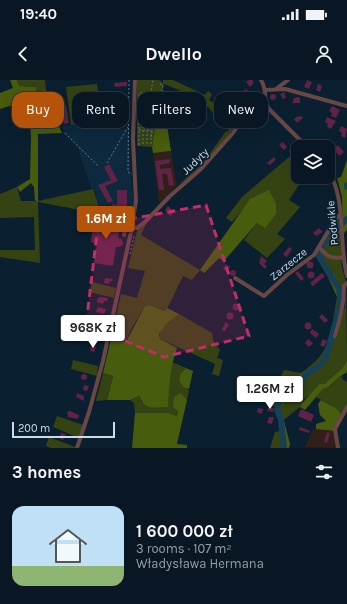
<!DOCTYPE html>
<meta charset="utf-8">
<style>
body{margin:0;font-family:Karla,sans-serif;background:#11202b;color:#f1f3f6;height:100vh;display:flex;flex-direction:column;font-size:15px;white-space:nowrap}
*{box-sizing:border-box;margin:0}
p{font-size:13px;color:#989fa6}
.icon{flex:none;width:22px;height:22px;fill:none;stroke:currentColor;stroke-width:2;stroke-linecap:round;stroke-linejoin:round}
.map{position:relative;height:368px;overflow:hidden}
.panel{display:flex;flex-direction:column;background:#081723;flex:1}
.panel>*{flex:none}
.banner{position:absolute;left:12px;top:12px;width:323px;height:36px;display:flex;gap:8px}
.controls{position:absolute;left:291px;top:60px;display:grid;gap:8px}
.controls a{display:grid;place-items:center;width:44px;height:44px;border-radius:8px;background:#081723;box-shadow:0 4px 16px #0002,0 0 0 1px #293641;font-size:20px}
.scale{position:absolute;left:12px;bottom:10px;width:103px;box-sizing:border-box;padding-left:4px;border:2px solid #cfdce7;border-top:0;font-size:11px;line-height:14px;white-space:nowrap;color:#cfdce7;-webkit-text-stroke:3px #0a1f2f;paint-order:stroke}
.price{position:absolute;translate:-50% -34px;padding:0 9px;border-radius:4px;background:#fff;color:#222;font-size:13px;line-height:26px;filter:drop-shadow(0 1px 2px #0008)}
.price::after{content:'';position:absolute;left:50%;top:24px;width:12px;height:9px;margin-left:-6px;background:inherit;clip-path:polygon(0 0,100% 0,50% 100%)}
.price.on{background:#b45309;color:#fff}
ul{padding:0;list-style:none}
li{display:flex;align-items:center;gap:12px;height:100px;padding:0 12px}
li span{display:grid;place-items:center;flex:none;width:112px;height:80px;border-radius:12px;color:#555}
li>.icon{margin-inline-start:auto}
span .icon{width:48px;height:48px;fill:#fffc;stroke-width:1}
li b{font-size:17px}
h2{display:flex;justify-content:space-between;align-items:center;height:48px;padding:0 12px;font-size:17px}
.chip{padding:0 14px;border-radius:12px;background:#081723;box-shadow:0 4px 16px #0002,0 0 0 1px #293641;font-size:14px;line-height:36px}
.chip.on{background:#b45309;color:#fff}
.status{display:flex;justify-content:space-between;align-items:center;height:28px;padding:0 20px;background:#081723;direction:ltr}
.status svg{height:11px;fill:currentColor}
header{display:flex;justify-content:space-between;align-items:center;height:52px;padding:0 12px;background:#081723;font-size:18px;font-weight:700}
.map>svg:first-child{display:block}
.industrial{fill:#312019}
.built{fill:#0c293e}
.green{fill:#354313}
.forest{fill:#485c0d}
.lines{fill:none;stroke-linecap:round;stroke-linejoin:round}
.river{stroke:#164058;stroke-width:6}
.building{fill:#612248}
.path{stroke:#647583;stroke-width:1;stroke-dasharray:2 2;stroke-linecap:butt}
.minor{stroke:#684745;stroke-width:4}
.marked{fill:#c32c69;fill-opacity:0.2;stroke:#c32c69;stroke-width:3;stroke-dasharray:8 5;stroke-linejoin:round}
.labels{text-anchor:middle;stroke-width:3.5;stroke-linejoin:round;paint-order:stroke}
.street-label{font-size:11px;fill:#cfdce7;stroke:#0a1f2f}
</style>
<div class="status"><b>19:40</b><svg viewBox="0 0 49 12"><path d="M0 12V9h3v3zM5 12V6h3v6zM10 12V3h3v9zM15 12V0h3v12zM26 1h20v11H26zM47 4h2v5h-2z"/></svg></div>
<header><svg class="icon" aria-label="back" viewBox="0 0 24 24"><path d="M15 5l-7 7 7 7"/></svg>Dwello<svg class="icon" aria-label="person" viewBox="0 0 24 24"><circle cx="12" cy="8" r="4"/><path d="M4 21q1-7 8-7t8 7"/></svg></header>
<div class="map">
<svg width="347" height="368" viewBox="0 0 347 368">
<rect width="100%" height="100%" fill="#0a1f2f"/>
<path class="industrial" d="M171,71l6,35 -18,18 -6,-51z
M313,349l21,2 3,17 -32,-1z"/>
<path class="built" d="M108,41l10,8h11l2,51 3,22 -4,19 -29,-6 -24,-68 -14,-14v-8z"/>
<path class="green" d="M17,0h28l1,10 -9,1 -1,-4 -17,-1z
M137,0h22l4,3v-3h10l32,15 3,-4 4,3 -3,6 32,17c-18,28 -37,49 -64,69l26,-23 23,-32 1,1 5,-7 -14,-15 -4,4 -13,-15 -37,-15 -12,63 -15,-1z
M97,4l3,22 13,6 -5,9 -37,4 -5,-38z
M298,73v24h6l-15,23 11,7 -23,27 8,5 -18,19 -23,-18 13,-17 -2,-27 -23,26 -6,-4 16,-21 47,-40 3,1z
M17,107l4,14h17l55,-12 8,25 -63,-12 2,61 -40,-6v-7h35l-1,-33 -34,1v-24z
M146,144l-5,11 59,35 -8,10 -9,-4 -17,35 -16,-6 -5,1 -15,25 -4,11 -15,-3 10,-45 16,4 8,-27 -17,-3 9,-37z
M340,152l2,36 4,14c-6,7 -7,36 -9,47l-4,3h-2l6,-35 5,-1 -21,-40 7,-14z
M92,202l24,6 -2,10 -24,-6z
M346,205l1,75c-4,11 -15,15 -22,24h-6l-6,8 -8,6 -5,9 -20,16 -5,-12 4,-1 26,-32 -4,-4c-8,12 -20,19 -26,33l-10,-3 19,-34 17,3c15,-11 24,-19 29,-38l7,2 8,-31z
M179,234l33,19 1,7 7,10 -3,8 6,2 -4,16 -7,-2 3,-10 -55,-25c-3,-12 11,-19 19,-25z
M73,280l25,6 -1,10 -26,-7z
M172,282l14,6 -5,5 3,15 5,2 -2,10 -6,-7 -4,23 -9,-3h-33l-1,-10 -4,-3 9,-4 3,7 27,-25z
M103,293l10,3 -6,24 -11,1z
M343,296l-1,3 5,3v24l-6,7 -5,-5 -20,-11 7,-8 7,-2 8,-9z
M57,336l26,9 -4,13 -26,-11z
M280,351l1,17h-11l5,-16z
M49,357l26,10v1h-24l-5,-2z"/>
<path class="forest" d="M10,0h7l2,6 17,1 1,4 9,-1v7l-10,2 4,8 10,-1 12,27 -24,1v68l-3,-2 -1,-13 -3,-4 -11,9 -3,-5 13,-8 1,-42 -3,-34 -3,-2 -25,8v-16l13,-5z
M157,38l9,1 5,32 -18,2 -1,-6z
M347,80v70l-4,4 -1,-37 -5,-19 4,-1z
M269,110l7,14v10l-11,14 -8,-5 -33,38 -5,-3 -15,15 -4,-3 50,-71z
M338,138l2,14 -12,10 -7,14 14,20 7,20 -5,1 -9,-20 -13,-22z
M150,225l15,6 2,-3 12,6 -13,10 -7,10 1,5 17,9c-7,19 -8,38 -9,59 -15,0 -22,4 -29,-11l-9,4h-23l6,-24 -10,-3 8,-34 15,3 19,-36z
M347,280v12l-9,6 -9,9 -6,2 -18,21 -5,-3c5,-9 13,-15 19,-23h6c7,-9 18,-13 22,-24z
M186,288l7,3 -4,18 -5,-1 -5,-8 2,-7z
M301,293l4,5 -26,32 -4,1c-1,-13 11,-18 19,-26 3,-4 5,-8 7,-12z
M181,313l6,7 -10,44 10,1v3h-55l3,-35h33l9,3 1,-5 -5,-4 1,-10z
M321,320l15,8 5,5 -7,18 -18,-2v-5l10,-3 -6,-6 -2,-11z
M284,341l6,23 -1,4h-8l-1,-25z"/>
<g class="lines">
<path class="river" d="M347,105v2
M284,368l-3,-28 -4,-10 2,-7 29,-30 12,-8 6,-8 15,-54 -2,-14 -21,-35 10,-18 19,-17"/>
</g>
<path class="building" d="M249,0h5l-2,1 2,2 -4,4 -4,-5z
M307,0l5,2 -3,7 -5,-2z
M127,2v4l-12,1 -1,-4z
M318,4l4,2 -2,6 -4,-2z
M246,9l7,8 -4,3 -6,-9z
M284,12l2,6 -3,1 -3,-5z
M270 17a3 3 0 1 1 6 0a3 3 0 1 1-6 0Z
M51,17h7l1,8 -3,2 -3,1z
M112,17l2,9 -5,1 -1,-9z
M298,17l2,1v5h-8l2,-5z
M226,20l9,3v3l-10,-1z
M238,24l4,1 -2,6 -4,-1z
M63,25h3l3,18 -5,1z
M121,25h5l1,6 -5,1z
M332,26l8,4 -4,8 -5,-2 1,-3 -3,-2z
M254,27l6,5 -3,4 -6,-5z
M298,36l1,1 2,-1 2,2 -6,5 -3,-4z
M327,37l9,4 -5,8 -4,-2 1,-3 -3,-2z
M120,38h6l1,7 -6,1z
M341,46l6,3 -2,9 -4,-2 1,-3 -3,-2z
M283,62l4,5 -3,3 -5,-5z
M338,65l6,7 -5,4 -5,-7z
M293,67l3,4 -4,4 -3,-4z
M274,77l2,2 -6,6 -3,-2z
M170,79v4l-10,2v4l11,-1 3,17 -5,1 -2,-12h-5l2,16h-5l-4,-29z
M109,84l9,17 -13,5 8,15 -5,2 -10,-18 13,-5 -7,-13z
M117,110h10v21h-14l-1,-7 5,1z
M168,126l7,6 -5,4 -5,-6z
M94,136l27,5 -3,17 4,1 1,5 -3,3h-4l-3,19 -19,-3 3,-18 -6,-3z
M319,148l4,4 -7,4 -3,-3z
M289,167l3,2 -5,8 -2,-1 -2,-2z
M261,176l6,5 -3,3 3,2 -2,3 -6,-6z
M306.5 185a3.5 3.5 0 1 1 7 0a3.5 3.5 0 1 1-7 0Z
M226,184l4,3 -3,5 -4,-3z
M230 193a3 3 0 1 1 6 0a3 3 0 1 1-6 0Z
M298,191l6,8 -3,2 -6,-8z
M307.5 195a3.5 3.5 0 1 1 7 0a3.5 3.5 0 1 1-7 0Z
M322,193l3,3 -12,10 -3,-3z
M105,198l8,1 -1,3 -2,-1 -1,3 -5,-1z
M101,217l7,1 -1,3h-3l-1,3 -6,-2 1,-4z
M232.5 227a3.5 3.5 0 1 1 7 0a3.5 3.5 0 1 1-7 0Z
M98,227l8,2 -2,5 -8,-2z
M226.5 236a3.5 3.5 0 1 1 7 0a3.5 3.5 0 1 1-7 0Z
M322,234l6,6 -3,3 -6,-6z
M95 240a3 3 0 1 1 6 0a3 3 0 1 1-6 0Z
M226,242l3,3 -5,7 -2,-3z
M304.5 246a3.5 3.5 0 1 1 7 0a3.5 3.5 0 1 1-7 0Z
M312,249l7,5 -3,4 -6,-5z
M91 260a3 3 0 1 1 6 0a3 3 0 1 1-6 0Z
M308,259l5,4 -4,4 -4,-4z
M323,259l4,2 -3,6 -4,-2z
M91,265l5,2 -2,5 -4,-1z
M81 297a3 3 0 1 1 6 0a3 3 0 1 1-6 0Z
M84,305l5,1 -2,5 -4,-1z
M77,313l7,3v5l-8,-4z
M268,327l6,1 -1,4 -6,-1z
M258,328l5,1 -1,5 -5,-2z
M301,329l13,6 -3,7 -13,-6z
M70,331l9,4 -1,4 -10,-2 -1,-5z
M269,337h5l-2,7 -5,-1z
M300,347l10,4 -1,2 -10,-3z
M327,352l3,1 -3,10 -3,-1z
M61,353l5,1 -3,6 -4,-2z"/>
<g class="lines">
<path class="path" d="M129,0l-1,92 4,2
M150,14l11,2 2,-11 -3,-1
M147,28l10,1
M146,32h-8l1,-17h2v-2l8,1
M148,34l8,1
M157,36l3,-19
M139,38h17
M143,38v27
M146,38l7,-38
M147,38v27
M151,38v27
M139,50h11
M65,53l34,34
M151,57l4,-19
M139,65v-27
M107,83l21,-36
M130,174l4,-18"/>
<path class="minor" d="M261,0c7,11 1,18 8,29l38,38
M276,9l12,-9
M266,10l19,-1 62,17
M328,90c19,30 10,72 19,106
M97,135l36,8
M132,147l5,1 7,-5 26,-27 31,-27 32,-36 15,-23 7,-6 10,-3
M124,155l3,-13
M319,167c8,10 12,12 25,10
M235,198l29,18 23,-21 27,-20 22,-37 4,-3
M335,256c5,-17 9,-31 9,-50l3,-3
M77,368l12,-36 14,-51 29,-134 4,-26 -3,-62 2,-59
M338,368l-3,-19 12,-22"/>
</g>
<path class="marked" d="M206,125l43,131 -85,21 -78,-32 12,-100z"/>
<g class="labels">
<g class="street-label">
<text transform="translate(195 81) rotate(-44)" y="4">Judyty</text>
<text transform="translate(332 143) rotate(-95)" y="4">Podwikle</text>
<text transform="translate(288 184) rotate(-39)" y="4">Zarzecze</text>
</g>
</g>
</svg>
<div class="controls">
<a><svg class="icon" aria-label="layers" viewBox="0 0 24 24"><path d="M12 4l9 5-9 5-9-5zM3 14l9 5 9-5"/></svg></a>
</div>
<div class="scale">200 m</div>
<b class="price on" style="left:106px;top:160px">1.6M zł</b>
<b class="price" style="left:93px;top:269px">968K zł</b>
<b class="price" style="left:270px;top:330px">1.26M zł</b>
<div class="banner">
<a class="chip on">Buy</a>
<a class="chip">Rent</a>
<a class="chip">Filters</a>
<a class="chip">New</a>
</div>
</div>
<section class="panel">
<h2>3 homes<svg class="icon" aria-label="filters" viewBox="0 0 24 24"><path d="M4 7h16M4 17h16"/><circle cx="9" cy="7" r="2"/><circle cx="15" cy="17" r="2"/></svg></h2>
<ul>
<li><span style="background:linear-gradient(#bfe0f5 75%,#8fb573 0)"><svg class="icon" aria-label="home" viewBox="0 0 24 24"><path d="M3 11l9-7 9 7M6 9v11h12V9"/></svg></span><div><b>1 600 000 zł</b><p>3 rooms · 107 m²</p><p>Władysława Hermana</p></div></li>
</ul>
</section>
